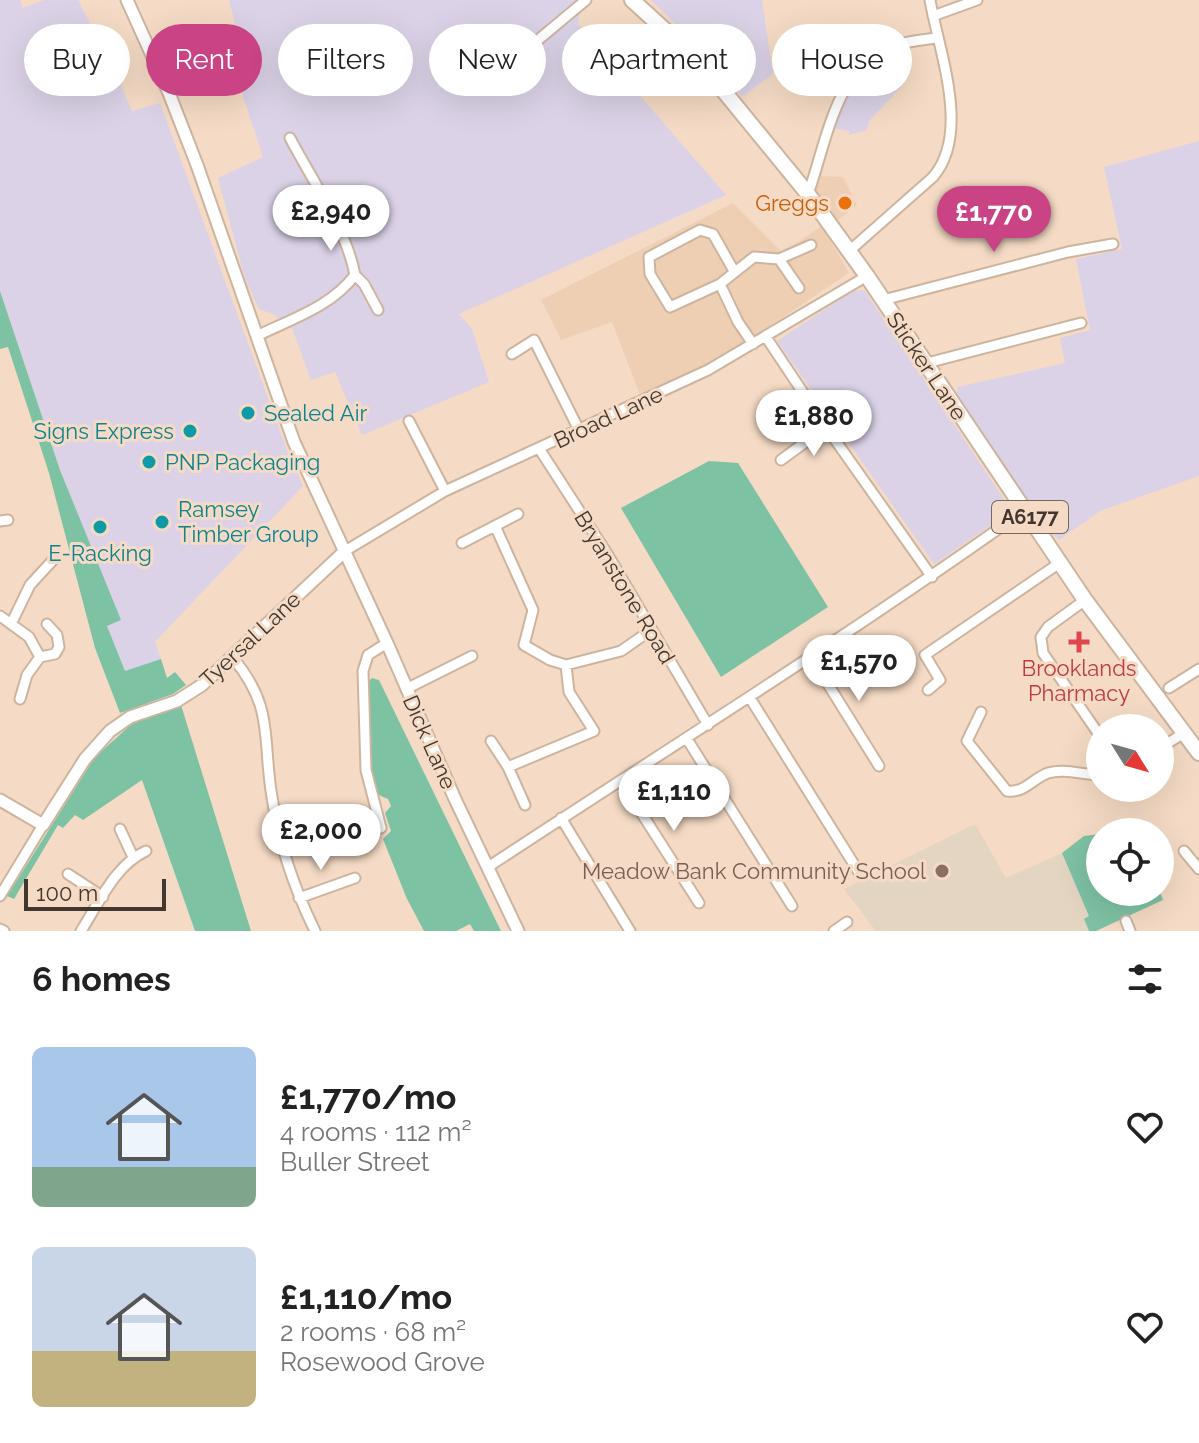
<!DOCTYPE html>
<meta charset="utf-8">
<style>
body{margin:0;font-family:Raleway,sans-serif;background:#f6f6f6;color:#222;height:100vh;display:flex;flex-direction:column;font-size:30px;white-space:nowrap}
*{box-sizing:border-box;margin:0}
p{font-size:26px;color:#767676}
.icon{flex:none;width:44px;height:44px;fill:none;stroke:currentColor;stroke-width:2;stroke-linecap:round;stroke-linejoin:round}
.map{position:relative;height:931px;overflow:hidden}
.details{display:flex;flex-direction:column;background:#fff;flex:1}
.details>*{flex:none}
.top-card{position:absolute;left:24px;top:24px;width:1152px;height:72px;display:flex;gap:16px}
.needle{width:52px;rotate:127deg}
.fabs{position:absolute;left:1086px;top:714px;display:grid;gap:16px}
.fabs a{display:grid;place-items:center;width:88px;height:88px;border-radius:50%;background:#fff;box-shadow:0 8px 32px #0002;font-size:40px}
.scale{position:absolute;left:24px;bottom:20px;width:142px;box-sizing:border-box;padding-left:8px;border:4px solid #41372f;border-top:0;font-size:22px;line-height:28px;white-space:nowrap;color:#41372f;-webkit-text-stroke:6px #f5dbc5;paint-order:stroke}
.price{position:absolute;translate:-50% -68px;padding:0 18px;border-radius:28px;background:#fff;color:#222;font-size:26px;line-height:52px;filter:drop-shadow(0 2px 4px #0008)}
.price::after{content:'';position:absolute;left:50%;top:48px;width:24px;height:18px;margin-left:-12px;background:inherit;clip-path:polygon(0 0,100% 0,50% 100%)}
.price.selected{background:#c94385;color:#fff}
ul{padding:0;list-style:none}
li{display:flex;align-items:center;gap:24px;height:200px;padding:0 32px}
li span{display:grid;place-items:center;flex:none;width:224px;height:160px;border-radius:12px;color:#555}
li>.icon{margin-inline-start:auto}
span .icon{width:96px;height:96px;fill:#fffc;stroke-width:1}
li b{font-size:34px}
h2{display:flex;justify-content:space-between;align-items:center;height:96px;padding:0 32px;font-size:34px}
.pill{padding:0 28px;border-radius:36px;background:#fff;box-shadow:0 8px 32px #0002;font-size:28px;line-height:72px}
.pill.selected{background:#c94385;color:#fff}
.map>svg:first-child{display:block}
.built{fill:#efcfb4}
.industrial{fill:#dbd2e7}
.education{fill:#e3d5c2}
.green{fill:#7ec2a4}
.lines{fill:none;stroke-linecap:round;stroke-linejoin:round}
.minor-casing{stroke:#cdb49f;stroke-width:13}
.tertiary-casing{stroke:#cdb49f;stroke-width:15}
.trunk-casing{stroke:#cdb49f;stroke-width:18}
.minor{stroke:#fff;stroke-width:9}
.tertiary{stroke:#fff;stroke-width:11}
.trunk{stroke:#fff;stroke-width:14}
.food-dot{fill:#e8710a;stroke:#f5dbc5;stroke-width:3}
.culture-dot{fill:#0f9aa8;stroke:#f5dbc5;stroke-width:3}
.health-dot{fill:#e0444e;stroke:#f5dbc5;stroke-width:3}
.education-dot{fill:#8d6e63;stroke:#f5dbc5;stroke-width:3}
.labels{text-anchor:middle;stroke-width:6;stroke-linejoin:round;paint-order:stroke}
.shield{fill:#f5dbc5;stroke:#77685c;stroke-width:2}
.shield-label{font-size:20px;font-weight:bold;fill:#41372f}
.food-label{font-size:22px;fill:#c56008;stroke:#f5dbc5;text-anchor:end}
.street-label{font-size:22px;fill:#41372f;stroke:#f5dbc5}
.culture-label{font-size:22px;fill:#0d838f;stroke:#f5dbc5;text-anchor:start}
.health-label{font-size:22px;fill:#be3a42;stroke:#f5dbc5}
.education-label{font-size:22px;fill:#785e54;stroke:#f5dbc5;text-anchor:end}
</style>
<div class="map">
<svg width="1199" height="931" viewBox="0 0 1199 931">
<rect width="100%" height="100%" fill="#f5dbc5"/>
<path class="built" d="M820,176l23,1 14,28 -21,17 -21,-27z
M733,203l49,49 40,-26 27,47 -94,63 -46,27 -69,32 -28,-73 -51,18 -20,-40z"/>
<path class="industrial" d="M0,0h20l3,8 21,-8h34l36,69 18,42 28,-8 127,347 16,36 -148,156 6,17 -36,13 -18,-46 13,-6 -60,-150 -60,-179z
M229,0h352l-3,24 148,171 -267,119 13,15 17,53 -127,53 -27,-63 -24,8 -19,-52 -19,-14 -14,-5 -14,-30 -27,-101 45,-21 -38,-116 10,-17z
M651,0h111l11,74 -31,23 -42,-49z
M880,58l23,27 -34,36 -2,9 -18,5v-4l-16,-3 8,-26 14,-22z
M1199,141v335l-99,35 -41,29 -34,-30 -65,-94 -3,-29 108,-24 -5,-25 30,-8 -14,-71 46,-10 -18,-82z
M864,290l148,221 -78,53 -157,-223 76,-50z"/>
<path class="education" d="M975,824l31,54 56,-25 22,-17 16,-2v58h60l-64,39h-220l-32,-42z"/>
<path class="green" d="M0,291l60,179 61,150 -14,6 18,45 36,-12 6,19 8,-6 11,13 -13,9 -53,19 -25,-65 -46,-175 -41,-126 -8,2z
M709,461l29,2 90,144 -107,70 -100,-169z
M372,678l7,2 122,251h-27l-4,-7 -14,7h-32l-17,-32 -24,-60 8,-8 -6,-18 6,-7 -3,-7c-2,-1 -10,-4 -12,-6 -11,-12 -9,-92 -8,-111z
M181,705l70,226h-56l-53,-151 -59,40 -8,-5 -12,13 -5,-3 -44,74 -7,-3 88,-139 39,-35z
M1100,834v58h60l3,8 -67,31h-7l-5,-12 5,-3 -27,-63 22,-17z"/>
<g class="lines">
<g class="minor-casing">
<path id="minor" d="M933,16l44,-16
M516,66l22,-26 48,-40
M808,194c18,-49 28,-130 85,-148 14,-5 29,-6 43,-8
M848,252l85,-75c38,-44 6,-125 -3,-177
M779,259l20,29
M734,271l-21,-37 -13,-4 -51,27 1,17 20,33 50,-23 34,-27 25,2 32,-14
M355,275l9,9 14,26
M720,284l18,38 15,22
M883,300l185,-48 45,-8
M257,336c34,-17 74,-29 98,-61 -9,-47 -43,-95 -65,-137
M766,337l60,90 106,150
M512,354l22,-14 45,90
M927,363l154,-40
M409,421l36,70
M540,450l68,105 100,170
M781,460l45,-33
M0,521l8,-1
M496,528l37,82 -9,35 26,15 16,5 55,-14 30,-21
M462,543l56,-29
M345,551l100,-60 263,-121 159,-94
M1085,600l-37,27 -7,10 2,16 57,83
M0,616l29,21 11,20 -13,18 -7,24
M12,622l18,-37 23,-25
M40,657l15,-3 4,-7 -2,-12 -10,-11
M811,657l68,109
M233,658c42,50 29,81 39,139 7,47 22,91 43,134
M1169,688l30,-19
M406,689l66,-33
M928,690l12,-10 -15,-25 136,-93
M750,698l110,176
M981,712l-14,29 40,50c18,2 25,-12 41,-18 16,-5 35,2 52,2
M687,739l105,167
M491,741l17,26 17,38
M1160,748l24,-15
M508,767l86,-36 -25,-39 -3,-27
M621,781l78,122
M561,818l69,113
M381,828l-15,-58 -3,-99 5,-16 19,-12
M120,829l13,28
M1184,851l15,18
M488,867c179,-118 362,-232 537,-357
M68,874l35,23
M0,896l43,-71
M299,898l56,-20
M1126,921l4,10
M0,929l4,2
M81,931c18,-28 34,-66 65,-80
M834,931l13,-9"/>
</g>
<g class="tertiary-casing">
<path id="tertiary" d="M127,0l42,93 28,72 97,277 93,201 68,156 63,132
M0,800l43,25 42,-66 25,-28 20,-14 47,-16 25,-16 143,-134"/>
</g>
<g class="trunk-casing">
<path id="trunk" d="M632,0l68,62 108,132 59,82 218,324 114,153"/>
</g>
<use href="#minor" class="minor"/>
<use href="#tertiary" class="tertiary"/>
<use href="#trunk" class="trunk"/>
</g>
<circle class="food-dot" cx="845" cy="203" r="8"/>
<g class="culture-dot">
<circle cx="248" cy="413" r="8"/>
<circle cx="190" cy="431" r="8"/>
<circle cx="149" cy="462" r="8"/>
<circle cx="162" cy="522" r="8"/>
<circle cx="100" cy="527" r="8"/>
</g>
<path class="health-dot" d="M1075 630h8v8h8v8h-8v8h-8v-8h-8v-8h8z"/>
<circle class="education-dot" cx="942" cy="871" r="8"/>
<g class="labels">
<rect class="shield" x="992" y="501" width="76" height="32" rx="6"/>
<g class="shield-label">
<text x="1030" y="524">A6177</text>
</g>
<g class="food-label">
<text x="829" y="211">Greggs</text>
</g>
<g class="street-label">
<text transform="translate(927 366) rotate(56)" y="8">Sticker Lane</text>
<text transform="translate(608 417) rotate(-25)" y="8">Broad Lane</text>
<text transform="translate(625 587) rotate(59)" y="8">Bryanstone Road</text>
<text transform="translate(250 639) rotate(-43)" y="8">Tyersal Lane</text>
<text transform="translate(430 742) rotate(66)" y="8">Dick Lane</text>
</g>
<g class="culture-label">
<text x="264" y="421">Sealed Air</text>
<text x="174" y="439" text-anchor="end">Signs Express</text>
<text x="165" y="470">PNP Packaging</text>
<text x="178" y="517">Ramsey<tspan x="178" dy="25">Timber Group</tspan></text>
<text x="100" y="561" text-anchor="middle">E-Racking</text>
</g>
<g class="health-label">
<text x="1079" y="676">Brooklands<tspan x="1079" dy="25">Pharmacy</tspan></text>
</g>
<g class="education-label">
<text x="926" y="879">Meadow Bank Community School</text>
</g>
</g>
</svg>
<div class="fabs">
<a><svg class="needle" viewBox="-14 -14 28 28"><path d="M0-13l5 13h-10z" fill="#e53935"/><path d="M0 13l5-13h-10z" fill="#767676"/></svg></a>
<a><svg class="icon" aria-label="locate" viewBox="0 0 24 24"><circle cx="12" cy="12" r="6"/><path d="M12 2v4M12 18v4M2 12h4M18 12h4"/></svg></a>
</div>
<div class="scale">100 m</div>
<b class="price" style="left:331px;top:253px">£2,940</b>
<b class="price selected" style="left:994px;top:254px">£1,770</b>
<b class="price" style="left:814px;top:458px">£1,880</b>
<b class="price" style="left:859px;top:703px">£1,570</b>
<b class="price" style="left:674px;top:833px">£1,110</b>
<b class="price" style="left:321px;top:872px">£2,000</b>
<div class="top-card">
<a class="pill">Buy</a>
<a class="pill selected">Rent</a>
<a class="pill">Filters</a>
<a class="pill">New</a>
<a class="pill">Apartment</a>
<a class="pill">House</a>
</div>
</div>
<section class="details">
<h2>6 homes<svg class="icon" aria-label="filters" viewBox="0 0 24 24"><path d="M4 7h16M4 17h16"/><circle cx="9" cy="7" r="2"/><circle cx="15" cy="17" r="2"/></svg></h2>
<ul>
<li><span style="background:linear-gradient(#a9c7e8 75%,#7fa58c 0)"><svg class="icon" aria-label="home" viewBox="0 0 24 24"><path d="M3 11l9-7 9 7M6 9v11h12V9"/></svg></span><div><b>£1,770/mo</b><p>4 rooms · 112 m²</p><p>Buller Street</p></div><svg class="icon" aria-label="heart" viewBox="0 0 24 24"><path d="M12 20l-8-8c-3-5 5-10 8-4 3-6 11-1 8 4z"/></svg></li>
<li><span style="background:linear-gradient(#c9d6e8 65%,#c2b280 0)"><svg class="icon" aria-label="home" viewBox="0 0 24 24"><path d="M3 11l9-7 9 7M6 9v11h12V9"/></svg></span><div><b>£1,110/mo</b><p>2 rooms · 68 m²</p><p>Rosewood Grove</p></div><svg class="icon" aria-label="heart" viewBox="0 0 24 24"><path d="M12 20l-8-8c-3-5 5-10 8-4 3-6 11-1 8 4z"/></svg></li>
</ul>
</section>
